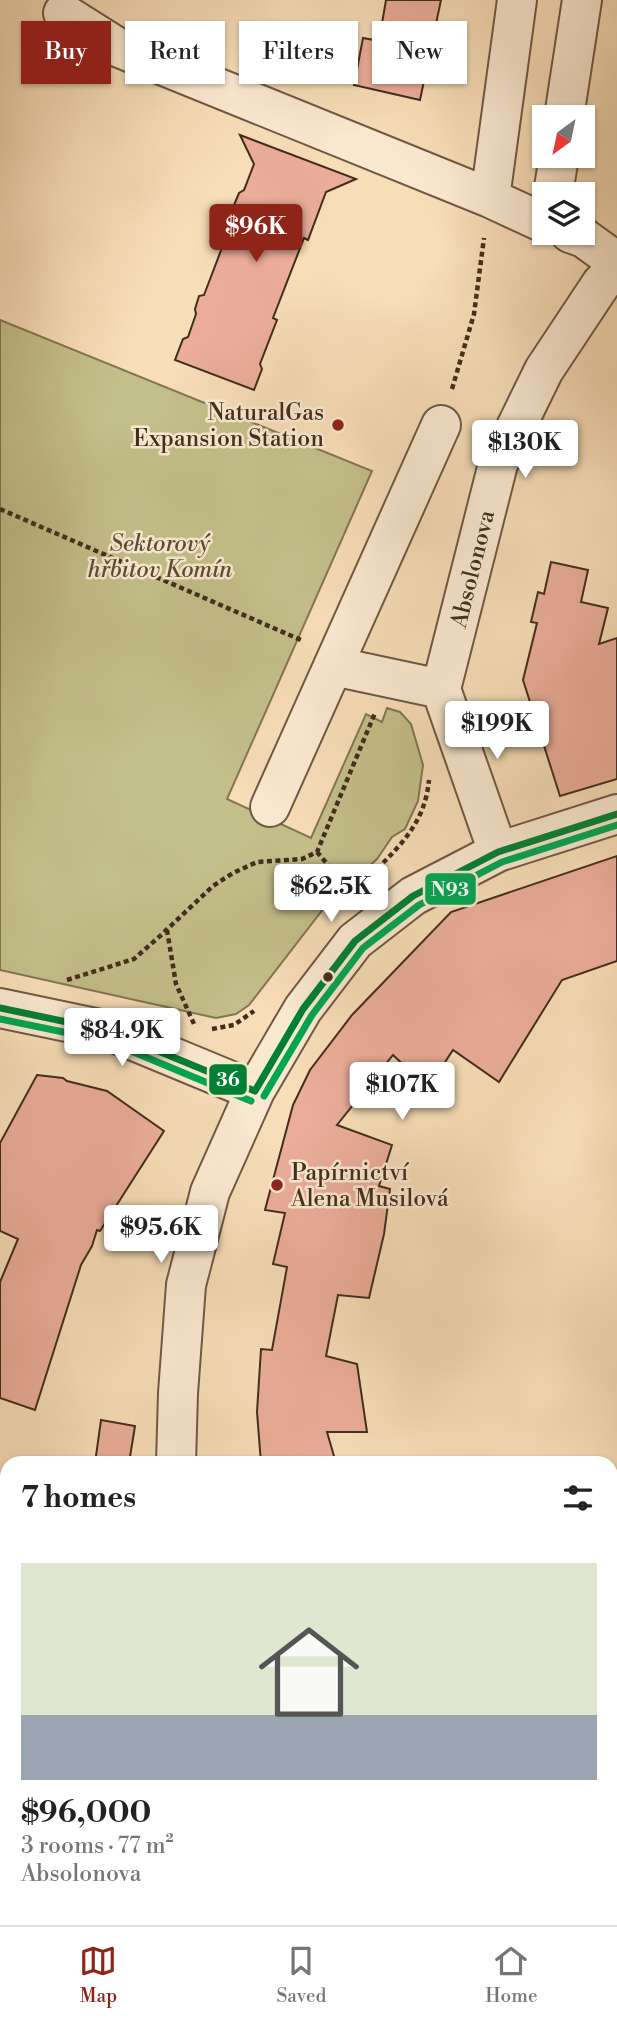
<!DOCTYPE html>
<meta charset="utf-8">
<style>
body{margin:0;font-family:"Libre Bodoni",serif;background:#f2f2f2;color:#222;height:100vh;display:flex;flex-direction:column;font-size:26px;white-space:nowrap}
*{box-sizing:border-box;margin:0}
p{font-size:23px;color:#767676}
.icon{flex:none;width:38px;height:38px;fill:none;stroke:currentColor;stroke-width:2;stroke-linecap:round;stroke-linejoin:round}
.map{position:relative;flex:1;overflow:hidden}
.drawer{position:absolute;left:0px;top:1456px;width:618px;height:469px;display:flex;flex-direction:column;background:#fff;border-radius:21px 21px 0 0;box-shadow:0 2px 5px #0004}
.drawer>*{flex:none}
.top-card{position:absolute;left:21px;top:21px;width:576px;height:63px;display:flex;gap:14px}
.needle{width:46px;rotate:213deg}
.buttons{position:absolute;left:532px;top:105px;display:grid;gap:14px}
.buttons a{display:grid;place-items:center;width:63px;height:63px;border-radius:0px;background:#fff;box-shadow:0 2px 5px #0004;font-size:35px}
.price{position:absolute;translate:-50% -60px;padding:0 16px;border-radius:7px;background:#fff;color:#222;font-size:23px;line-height:46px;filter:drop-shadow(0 2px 4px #0008)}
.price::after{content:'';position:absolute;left:50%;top:42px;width:21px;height:16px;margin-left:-10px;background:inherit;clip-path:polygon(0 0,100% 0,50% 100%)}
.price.on{background:#8f2418;color:#fff}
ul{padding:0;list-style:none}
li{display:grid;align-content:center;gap:14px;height:371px;padding:0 21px}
li span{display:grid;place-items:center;height:217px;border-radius:0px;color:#555}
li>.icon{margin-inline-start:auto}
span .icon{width:126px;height:126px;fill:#fffc;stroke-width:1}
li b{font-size:30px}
h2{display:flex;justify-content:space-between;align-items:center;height:84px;padding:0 21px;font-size:30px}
.tag{padding:0 24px;border-radius:0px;background:#fff;box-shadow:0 2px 5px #0004;font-size:24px;line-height:63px}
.tag.on{background:#8f2418;color:#fff}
.dock{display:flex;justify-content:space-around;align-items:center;height:98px;border-top:2px solid #e0e0e0;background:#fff;font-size:19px;color:#767676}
.dock a{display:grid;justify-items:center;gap:4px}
.dock .on{color:#8f2418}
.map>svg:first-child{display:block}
.green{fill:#c3bf8a;stroke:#827654;stroke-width:2}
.building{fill:#ebad9a;stroke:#422d1d;stroke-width:2}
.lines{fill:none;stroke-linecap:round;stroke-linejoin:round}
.minor-casing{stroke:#6f5944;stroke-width:42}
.path{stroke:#422d1d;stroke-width:4.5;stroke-dasharray:5 3.5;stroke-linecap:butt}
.minor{stroke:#fae9d1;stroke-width:38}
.bus-1-casing{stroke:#fae9d1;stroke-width:12}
.bus-2-casing{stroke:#fae9d1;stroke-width:12}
.bus-1{stroke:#008033;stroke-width:7}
.bus-2{stroke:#00a651;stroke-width:7}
.poi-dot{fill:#8f2418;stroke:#fae9d1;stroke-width:2.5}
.bus-dot{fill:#422d1d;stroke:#fae9d1;stroke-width:2.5}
.labels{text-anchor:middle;stroke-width:5;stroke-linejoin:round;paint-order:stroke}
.poi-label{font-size:23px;fill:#422d1d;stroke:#fae9d1;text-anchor:end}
.park-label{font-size:23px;font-style:italic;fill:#5c4a33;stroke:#fae9d1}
.street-label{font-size:23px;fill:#422d1d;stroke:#fae9d1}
.line-badge{stroke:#fae9d1;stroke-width:2.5}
.badge-label{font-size:19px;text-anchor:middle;font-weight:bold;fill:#fff}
</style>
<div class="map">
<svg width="617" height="1925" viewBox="0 0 617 1925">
<rect width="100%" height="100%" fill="#f7ddb8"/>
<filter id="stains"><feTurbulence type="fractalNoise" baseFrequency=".00286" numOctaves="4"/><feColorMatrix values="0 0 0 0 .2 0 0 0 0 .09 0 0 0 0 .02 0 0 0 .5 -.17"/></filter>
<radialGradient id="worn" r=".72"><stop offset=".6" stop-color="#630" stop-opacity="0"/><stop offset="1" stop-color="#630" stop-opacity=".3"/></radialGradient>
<path class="green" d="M0,320l372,151 -145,328 84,39 55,-124 16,8 5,-14 13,4 11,12 12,41 -5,36 -13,28 -13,8 -15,22 -53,49 -75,97 -13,9 -20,4 -216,-48z"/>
<path class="building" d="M386,0h55l-21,100 -66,-15 9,-47 16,3z
M240,135l116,44 -30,13 -18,48 -4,-2 -31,80 4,2 -17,44 2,5 -8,21 -79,-30 8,-21 5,-2 8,-23 -1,-5 4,-13 5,-1 32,-84 -2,-6 5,-12 5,-3 10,-26z
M551,562l37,8 -7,32 27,6 -9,36 18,-6v141l-57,17 -37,-116 14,-57 -6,-1 7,-30 6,2z
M617,856v105l-55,19 -63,102 -46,-32 -25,38 -35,-33 -56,70 55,20 -13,41 11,3 -6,45 -15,64 -31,-3 -12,61 31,8 10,68h-40l9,31h-75l-4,-51 4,-63 11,1 15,-83 -14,-3 12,-51 -20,-3 28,-105 17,-35 42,-55 99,-103z
M37,1075l26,3 4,3 40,10 57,40 -64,100 -3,-1 -5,16 -11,19 -46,145 -35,-12v-116l18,-43 -18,-8v-88z
M101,1420l34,6 -6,37h-34z"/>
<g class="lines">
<g class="minor-casing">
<path id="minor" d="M63,13l54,34 373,151 54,25
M564,117l18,-117
M553,194l6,-38
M490,198l27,-198
M570,233l14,5 33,24
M333,666l108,23
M270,807l171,-382
M498,852l-57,-163 57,-225 46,-94 57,-86 16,-17
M0,1008l110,23 145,60
M176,1463l2,-70 8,-108 24,-93 45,-101 48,-82 52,-68 58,-45 85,-44 119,-38
M0,1787l7,-7
M139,1925l1,-7"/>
</g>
<path class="path" d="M452,389l22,-75 10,-76
M0,509l301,131
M317,852l35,41
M371,875c29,-29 54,-52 58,-95
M167,930l9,54 18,40
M67,980l67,-21 26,-23 53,-50 20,-13 24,-11 45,-3 15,-7 58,-139
M212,1029l22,-4 20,-14
M611,1868l6,-7
M538,1918v7
M567,1925l5,-7"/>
<use href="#minor" class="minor"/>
<g class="bus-1-casing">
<path id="bus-1" d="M0,1008l110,23 145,60
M255,1091l48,-82 52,-68 58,-45 85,-44 119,-38"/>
</g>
<g class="bus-2-casing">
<path id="bus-2" d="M0,1019l107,22 144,60
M264,1096l48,-81 51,-67 56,-43 83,-43 115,-37"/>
</g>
<use href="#bus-1" class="bus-1"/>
<use href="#bus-2" class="bus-2"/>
</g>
<g class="poi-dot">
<circle cx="338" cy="425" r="7"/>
<circle cx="277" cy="1185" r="7"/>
</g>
<circle class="bus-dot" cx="328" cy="977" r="6"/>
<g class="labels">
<g class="poi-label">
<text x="324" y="420">NaturalGas<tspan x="324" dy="26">Expansion Station</tspan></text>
<text x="291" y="1180" text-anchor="start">Papírnictví<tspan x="291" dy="26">Alena Musilová</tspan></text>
</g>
<g class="park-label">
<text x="160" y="551">Sektorový<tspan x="160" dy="26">hřbitov Komín</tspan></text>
</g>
<g class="street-label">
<text transform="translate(472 569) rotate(-76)" y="8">Absolonova</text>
</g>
</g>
<g class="line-badge">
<rect x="424" y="872" width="53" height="34" rx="7" fill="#00a651"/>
<rect x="208" y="1063" width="40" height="33" rx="7" fill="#008033"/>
</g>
<g class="badge-label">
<text x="450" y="896">N93</text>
<text x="228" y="1086">36</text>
</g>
<rect width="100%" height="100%" filter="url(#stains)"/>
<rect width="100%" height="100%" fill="url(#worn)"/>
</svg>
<div class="buttons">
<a><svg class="needle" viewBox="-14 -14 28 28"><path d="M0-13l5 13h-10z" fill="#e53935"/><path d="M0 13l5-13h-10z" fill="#767676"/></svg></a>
<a><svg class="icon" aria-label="layers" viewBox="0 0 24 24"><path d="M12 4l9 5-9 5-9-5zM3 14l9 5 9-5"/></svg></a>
</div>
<b class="price on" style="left:256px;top:264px">$96K</b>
<b class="price" style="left:525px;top:480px">$130K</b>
<b class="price" style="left:497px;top:761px">$199K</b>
<b class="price" style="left:331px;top:924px">$62.5K</b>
<b class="price" style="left:122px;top:1068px">$84.9K</b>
<b class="price" style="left:402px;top:1122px">$107K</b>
<b class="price" style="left:161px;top:1265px">$95.6K</b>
<div class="top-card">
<a class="tag on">Buy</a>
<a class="tag">Rent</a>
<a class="tag">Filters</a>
<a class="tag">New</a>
</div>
<section class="drawer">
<h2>7 homes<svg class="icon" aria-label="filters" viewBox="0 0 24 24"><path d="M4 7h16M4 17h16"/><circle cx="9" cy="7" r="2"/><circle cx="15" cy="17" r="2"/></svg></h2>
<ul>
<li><span style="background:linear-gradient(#dfe7d0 70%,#9aa5b1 0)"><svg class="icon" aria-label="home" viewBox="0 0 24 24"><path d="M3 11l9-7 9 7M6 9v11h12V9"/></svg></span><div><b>$96,000</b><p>3 rooms · 77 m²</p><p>Absolonova</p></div></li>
</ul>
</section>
</div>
<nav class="dock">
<a class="on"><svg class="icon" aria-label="map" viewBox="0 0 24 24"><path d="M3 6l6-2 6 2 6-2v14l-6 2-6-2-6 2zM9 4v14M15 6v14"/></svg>Map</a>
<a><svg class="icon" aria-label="saved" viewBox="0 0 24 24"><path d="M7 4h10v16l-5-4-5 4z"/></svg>Saved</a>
<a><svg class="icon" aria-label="home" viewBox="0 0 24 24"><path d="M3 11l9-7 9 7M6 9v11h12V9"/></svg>Home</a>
</nav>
